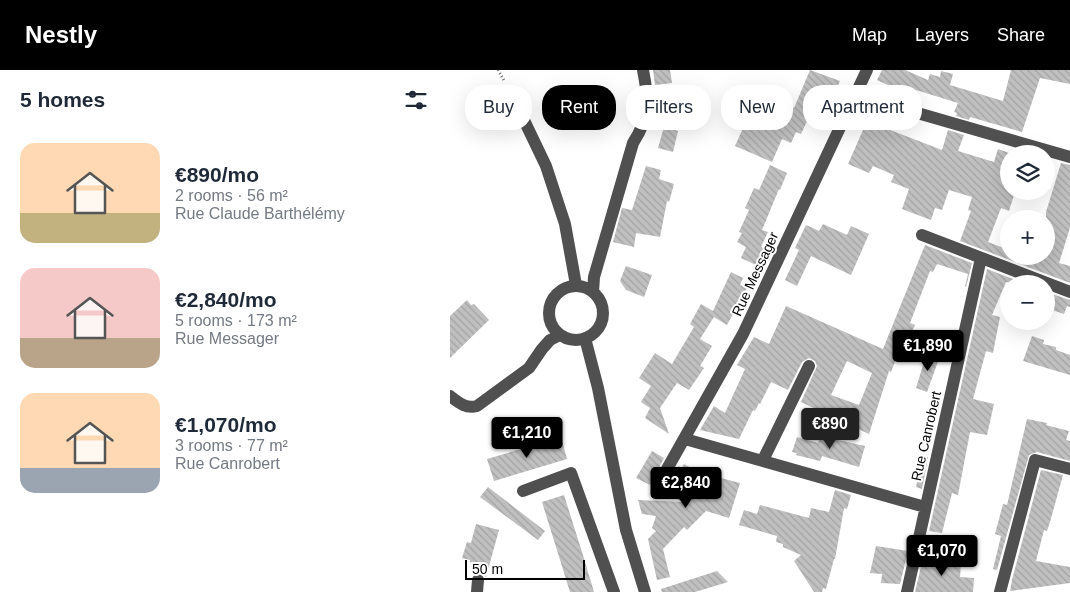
<!DOCTYPE html>
<meta charset="utf-8">
<style>
body{margin:0;font-family:Helvetica,sans-serif;background:#f2f2f3;color:#1f2937;height:100vh;display:flex;flex-direction:column;font-size:19px;white-space:nowrap}
*{box-sizing:border-box;margin:0}
p{font-size:16px;color:#747a83}
.icon{flex:none;width:28px;height:28px;fill:none;stroke:currentColor;stroke-width:2;stroke-linecap:round;stroke-linejoin:round}
.map{position:relative;flex:1;overflow:hidden}
.panel{display:flex;flex-direction:column;background:#fff;width:450px}
.panel>*{flex:none}
.hud{position:absolute;left:15px;top:15px;width:475px;height:45px;display:flex;gap:10px}
.buttons{position:absolute;left:550px;top:75px;display:grid;gap:10px}
.buttons a{display:grid;place-items:center;width:55px;height:55px;border-radius:50%;background:#fff;box-shadow:0 5px 20px #0002;font-size:25px}
.scale{position:absolute;left:15px;bottom:12px;width:120px;box-sizing:border-box;padding-left:5px;border:2px solid #000;border-top:0;font-size:14px;line-height:18px;white-space:nowrap;color:#000;-webkit-text-stroke:4px #fff;paint-order:stroke}
.price{position:absolute;translate:-50% -42px;padding:0 11px;border-radius:5px;background:#000;color:#fff;font-size:16px;line-height:32px;filter:drop-shadow(0 1px 2px #0008)}
.price::after{content:'';position:absolute;left:50%;top:30px;width:15px;height:11px;margin-left:-8px;background:inherit;clip-path:polygon(0 0,100% 0,50% 100%)}
.price.active{background:#222;color:#fff}
ul{padding:0;list-style:none}
li{display:flex;align-items:center;gap:15px;height:125px;padding:0 20px}
li span{display:grid;place-items:center;flex:none;width:140px;height:100px;border-radius:15px;color:#555}
li>.icon{margin-inline-start:auto}
span .icon{width:60px;height:60px;fill:#fffc;stroke-width:1}
li b{font-size:21px}
h2{display:flex;justify-content:space-between;align-items:center;height:60px;padding:0 20px;font-size:21px}
.pill{padding:0 18px;border-radius:20px;background:#fff;box-shadow:0 5px 20px #0002;font-size:18px;line-height:45px}
.pill.active{background:#000;color:#fff}
header{display:flex;align-items:center;gap:30px;box-sizing:border-box;height:70px;padding:0 25px;background:#000;color:#fff}
header strong{font-size:24px}
nav{display:flex;gap:28px;margin-inline-start:auto;font-size:18px}
main{display:flex;flex:1;min-height:0}
.map>svg:first-child{display:block}
.building{fill:url(#building-back-hatch);fill-rule:evenodd}
.lines{fill:none;stroke-linecap:round;stroke-linejoin:round}
.path{stroke:#727272;stroke-width:3;stroke-dasharray:1 2.5;stroke-linecap:butt}
.minor{stroke:#505050;stroke-width:12}
.labels{text-anchor:middle;stroke-width:4;stroke-linejoin:round;paint-order:stroke}
.street-label{font-size:14px;fill:#000;stroke:#fff}
</style>
<header>
<strong>Nestly</strong>
<nav><a>Map</a><a>Layers</a><a>Share</a></nav>
</header>
<main>
<section class="panel">
<h2>5 homes<svg class="icon" aria-label="filters" viewBox="0 0 24 24"><path d="M4 7h16M4 17h16"/><circle cx="9" cy="7" r="2"/><circle cx="15" cy="17" r="2"/></svg></h2>
<ul>
<li><span style="background:linear-gradient(#ffd9b3 70%,#c2b280 0)"><svg class="icon" aria-label="home" viewBox="0 0 24 24"><path d="M3 11l9-7 9 7M6 9v11h12V9"/></svg></span><div><b>€890/mo</b><p>2 rooms · 56 m²</p><p>Rue Claude Barthélémy</p></div></li>
<li><span style="background:linear-gradient(#f6c9c9 70%,#b9a48a 0)"><svg class="icon" aria-label="home" viewBox="0 0 24 24"><path d="M3 11l9-7 9 7M6 9v11h12V9"/></svg></span><div><b>€2,840/mo</b><p>5 rooms · 173 m²</p><p>Rue Messager</p></div></li>
<li><span style="background:linear-gradient(#ffd9b3 75%,#9aa5b1 0)"><svg class="icon" aria-label="home" viewBox="0 0 24 24"><path d="M3 11l9-7 9 7M6 9v11h12V9"/></svg></span><div><b>€1,070/mo</b><p>3 rooms · 77 m²</p><p>Rue Canrobert</p></div></li>
</ul>
</section>
<div class="map">
<svg width="620" height="522" viewBox="0 0 620 522">
<defs>
<pattern id="building-back-hatch" width="6" height="6" patternUnits="userSpaceOnUse" patternTransform="scale(1.25)"><rect width="6" height="6" fill="#c0c0c0"/><path d="M-1 5l2 2M0 0l6 6M5-1l2 2" fill="none" stroke="#a3a3a3"/></pattern>
</defs>
<rect width="100%" height="100%" fill="#fff"/>
<path class="building" d="M203,0h17l2,13 -17,2z
M360,0l30,11 -17,39 -13,-5 -9,19 -5,-2 -5,11 -9,-4 -10,23 -37,-16 13,-29 2,1 10,-24 34,14z
M432,0h23l23,10 2,-6 10,3 1,-6 12,3 -3,11 53,16 8,-31h59v14l-30,-6 -18,54 -52,-15 -1,3 -13,-4 1,-3 -3,-1 4,-9 -55,-17 -2,5 -24,-11z
M417,51l75,29 6,-20 16,5 -6,16 36,11 4,-13 11,4v38l6,1 -6,19 -8,-3 -13,34 21,8v6h37v-44l15,-49 9,2v63l-11,35 11,3v17l-110,-42 11,-30 -3,-1 4,-13 -23,-7 -7,20 -7,-2 -4,12 -29,-11 7,-20 -18,-7 3,-7 -21,-9 -4,7 -21,-9z
M214,57l14,4 -5,21 -15,-4z
M320,95l17,8 -7,17 -1,-1 -17,41 6,2 -7,15 5,2 -8,17 -17,-8 5,-11 -9,-5 5,-9 -3,-1 10,-22 -4,-2 9,-20 5,2z
M196,96l15,4 -2,9 15,5 -5,18 -2,-1 -7,36 -24,-4 -2,14 -21,-5 9,-34 10,2z
M373,154l24,11 4,-9 18,8 -18,41 -40,-19 -14,30 -12,-6 14,-30 -4,-2 11,-23 13,6z
M475,175l47,18 -6,24 -1,-1 3,-12 -28,-9 -3,-1 -4,8 -3,-1 -20,52 5,2 -9,21 -4,-2 -11,28 -2,-1 -20,63 -68,-32 16,-36 -2,-5 -6,-3 -7,4 -14,28 -17,-8 -11,22 -1,-1 -4,8 -2,-1 -14,29 -39,-9 14,-24 11,7 20,-44 -8,-4 17,-28 15,7 17,-38 97,43zM397,291l25,12 -13,32 -28,-10z
M176,196l26,9 -8,22 -18,-7 -6,-9z
M537,199l39,15 -20,-2 -14,33 8,2 -7,36 -7,-2 -13,48 21,5 -7,31 -17,-3 -12,63 -6,-2 -10,40 -13,-2z
M281,202l12,6 -3,7 7,3 -20,37 -13,-8 -14,22 12,7 -12,20 4,2 -15,22 -12,-7 -17,25 9,26 -24,-16 5,-10 -9,-6 10,-16 -12,-8 16,-25 17,11 22,-37 -4,-3 11,-20 12,7z
M596,222l24,8v7l-3,-1 -3,8 -18,-6z
M17,230l4,5 3,-1 15,16 -39,38v-42z
M582,266l12,4 -1,4 13,3v3l14,5v20l-47,-14z
M477,282l13,4 -13,36 -11,-4z
M577,349l20,4 -1,2 23,6 -3,9 4,1v20l-33,-9 -8,3 -32,115 -4,-1 8,-33 -6,-2 8,-30 4,1z
M370,366l45,10 -6,21 -37,-11 -2,5 -24,-6 1,-2 -5,-1 5,-15 21,6z
M111,367l6,22 -73,22 -7,-22z
M202,381l12,7 -14,27 -14,-7z
M473,386l5,1 -6,32 -6,-2z
M234,394l14,8 42,11 -11,35 -23,-7 -19,19 -3,-3 -21,22 7,28 -13,3 -9,-41 8,-8 -4,-3 4,-12 -14,-2 -4,-14 45,2 -20,-10 15,-26 4,2z
M591,400l22,5 -13,47 -3,9 -3,-1 -8,31 34,6v16l-60,8 2,-11z
M38,417l57,44 -7,9 -58,-43z
M385,420l16,5 -4,14 -3,-1 -9,51h-1l-8,30 -3,-1 -1,4h-8l-20,-31 7,-6 -18,-8v-3l-7,-2 1,-6 -38,-11 5,-15 13,4 3,-9 49,13 2,-10 18,4z
M114,425l18,57 12,40h-24l-28,-90z
M26,454l23,6 -13,47 -7,-5 -5,1 2,-9 -6,-2v-2l-8,-2 5,-16 4,1z
M426,476l32,5 -8,33 -19,-1 1,-9 -12,-1z
M474,484l20,3 -2,5 19,3 -1,12 14,1 -1,14h-58z
M267,501l11,11 -33,10h-33l-1,-3z"/>
<g class="lines">
<path class="path" d="M48,0l7,12"/>
<path class="minor" d="M61,23l35,73 19,58 11,61
M405,25l215,62
M472,165l148,57
M99 243a27 27 0 1 1 54 0a27 27 0 1 1-54 0Z
M143,222l1,-15 39,-134c18,-28 16,-42 10,-73
M135,268l13,50 28,142 19,62
M0,326c9,7 16,13 27,10l52,-38 13,-19 8,-9 10,-5
M235,369l240,68
M313,390l46,-94
M208,415l85,-151 124,-264
M73,421l48,-18 43,119
M27,522l1,-12
M457,522l74,-334
M550,522l35,-132 35,9"/>
</g>
<g class="labels">
<g class="street-label">
<text transform="translate(305 204) rotate(-65)" y="5">Rue Messager</text>
<text transform="translate(476 366) rotate(-77)" y="5">Rue Canrobert</text>
</g>
</g>
</svg>
<div class="buttons">
<a><svg class="icon" aria-label="layers" viewBox="0 0 24 24"><path d="M12 4l9 5-9 5-9-5zM3 14l9 5 9-5"/></svg></a>
<a>+</a>
<a>−</a>
</div>
<div class="scale">50 m</div>
<b class="price" style="left:478px;top:302px">€1,890</b>
<b class="price active" style="left:380px;top:380px">€890</b>
<b class="price" style="left:77px;top:389px">€1,210</b>
<b class="price" style="left:236px;top:439px">€2,840</b>
<b class="price" style="left:492px;top:507px">€1,070</b>
<div class="hud">
<a class="pill">Buy</a>
<a class="pill active">Rent</a>
<a class="pill">Filters</a>
<a class="pill">New</a>
<a class="pill">Apartment</a>
</div>
</div>
</main>
